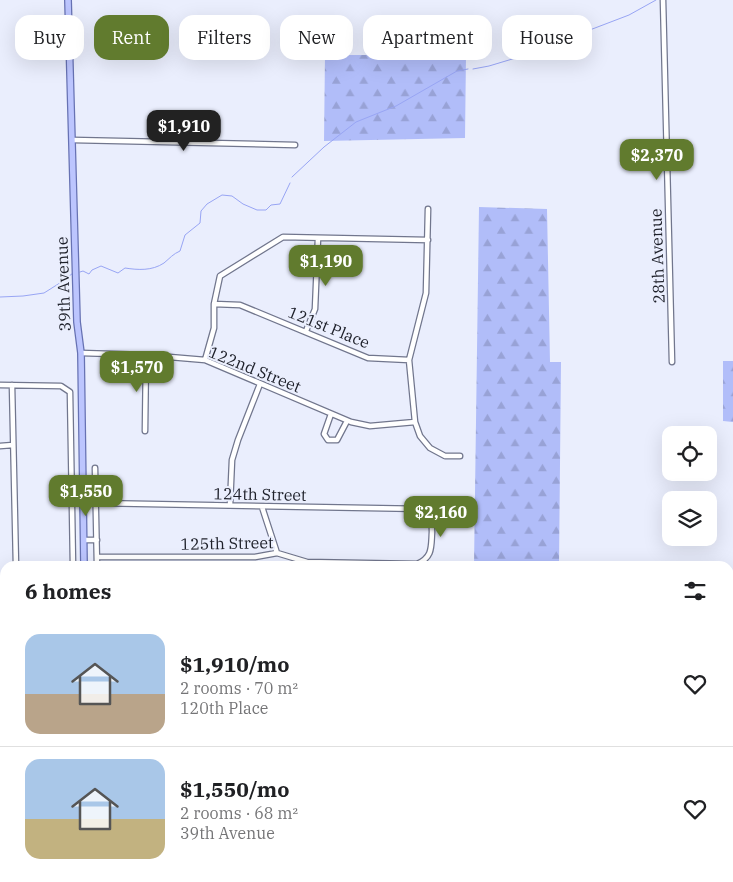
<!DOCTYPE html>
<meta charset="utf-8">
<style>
body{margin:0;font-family:"IBM Plex Serif",serif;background:#f6f6f6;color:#202124;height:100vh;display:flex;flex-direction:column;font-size:19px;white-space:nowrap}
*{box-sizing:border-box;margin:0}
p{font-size:16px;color:#757577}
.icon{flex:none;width:28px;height:28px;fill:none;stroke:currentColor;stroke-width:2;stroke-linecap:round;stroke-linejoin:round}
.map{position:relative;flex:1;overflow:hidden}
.drawer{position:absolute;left:0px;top:561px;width:734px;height:321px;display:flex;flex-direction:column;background:#fff;border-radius:15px 15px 0 0;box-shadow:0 5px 20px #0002}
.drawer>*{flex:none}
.guide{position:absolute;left:15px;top:15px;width:704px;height:45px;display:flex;gap:10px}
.buttons{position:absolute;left:662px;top:426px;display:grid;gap:10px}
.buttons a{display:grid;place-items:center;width:55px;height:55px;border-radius:10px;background:#fff;box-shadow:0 5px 20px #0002;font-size:25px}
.price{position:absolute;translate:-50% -42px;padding:0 11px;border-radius:10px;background:#617b2e;color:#fff;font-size:16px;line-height:32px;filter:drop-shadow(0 1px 2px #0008)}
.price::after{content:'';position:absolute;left:50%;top:30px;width:15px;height:11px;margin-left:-8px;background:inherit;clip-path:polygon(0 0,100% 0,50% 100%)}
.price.current{background:#222;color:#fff}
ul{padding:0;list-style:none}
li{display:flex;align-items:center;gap:15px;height:125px;padding:0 25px}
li+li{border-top:1px solid #e0e0e0}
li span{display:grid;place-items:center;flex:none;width:140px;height:100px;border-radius:15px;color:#555}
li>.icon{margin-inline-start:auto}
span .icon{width:60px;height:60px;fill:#fffc;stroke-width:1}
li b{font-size:21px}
h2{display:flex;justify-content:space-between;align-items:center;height:60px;padding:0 25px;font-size:21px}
.pill{padding:0 18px;border-radius:15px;background:#fff;box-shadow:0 5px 20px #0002;font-size:18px;line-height:45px}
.pill.current{background:#617b2e;color:#fff}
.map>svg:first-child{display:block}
.forest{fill:url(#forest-firs)}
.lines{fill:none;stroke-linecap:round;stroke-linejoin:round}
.stream{stroke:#98a5f4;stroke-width:1}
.minor-casing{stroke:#71768d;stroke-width:7}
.major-casing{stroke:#6772b3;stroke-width:8}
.minor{stroke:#fff;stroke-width:4.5}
.major{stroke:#bcc5fe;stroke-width:5.5}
.labels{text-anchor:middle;stroke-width:4;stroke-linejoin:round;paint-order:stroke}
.street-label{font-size:16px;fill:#1e202a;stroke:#eaeefd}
</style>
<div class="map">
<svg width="733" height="882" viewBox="0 0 733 882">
<defs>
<pattern id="forest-firs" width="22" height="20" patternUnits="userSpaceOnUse" patternTransform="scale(1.25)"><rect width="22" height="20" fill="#b1bdf9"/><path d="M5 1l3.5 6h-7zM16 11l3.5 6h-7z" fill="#98a2d6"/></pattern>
</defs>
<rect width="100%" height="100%" fill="#eaeefd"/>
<path class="forest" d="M325,55h141l-1,83 -141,3z
M479,207l68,2 3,153h11l-2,204h-85z
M723,361h10v61l-10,-1z"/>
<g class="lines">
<path class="stream" d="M473,69l16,-3 30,-9 110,-42 27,-15
M292,177l32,-30 32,-25 40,-16 61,-35 11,-2
M80,272l3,-1 6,3 3,-4 9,-4 17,7 7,-5c13,2 27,3 39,-5 6,-5 9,-9 16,-12l5,-16 15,-12 1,-12 6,-7 15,-9 10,1 11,8 14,6h9l5,-5 9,-1 10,-21
M0,297l23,-1 21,-3 19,-12 10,-8
M0,827l5,8
M41,878l6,4
M668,878l1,4
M158,882l2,-4"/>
<g class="minor-casing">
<path id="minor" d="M663,0l9,362
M73,140l222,5
M428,209l-2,84 -17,67 6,62 5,14 10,12 15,8h15
M214,304l26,1 128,53 41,2
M306,331l9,-22 3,-71
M81,353l65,2 59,5 146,62 19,4 45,-4
M205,360l9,-32v-24l6,-28 63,-39 145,3
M0,385l61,1 9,6 3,174
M12,385l4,181
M331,414l-7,20 4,6h9l10,-19
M145,431l1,-76
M0,446l13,-1
M95,468l2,98
M95,503l329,6 5,2c3,7 3,13 3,21 -1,15 1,25 -15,32l-110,-2 -30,-9 -22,4h-158
M230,505l2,-45 6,-20 22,-56
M262,507l15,46
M84,540h13
M0,619h5
M0,821h5
M729,833h4
M263,882l1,-4
M592,882l7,-4"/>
</g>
<g class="major-casing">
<path id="major" d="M68,0l9,322 4,31 3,213
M83,882v-4"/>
</g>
<use href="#minor" class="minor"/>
<use href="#major" class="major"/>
</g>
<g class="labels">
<g class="street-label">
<text transform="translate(657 256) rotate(-92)" y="6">28th Avenue</text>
<text transform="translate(63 284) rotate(-92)" y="6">39th Avenue</text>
<text transform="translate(329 327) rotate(22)" y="6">121st Place</text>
<text transform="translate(255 369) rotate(22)" y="6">122nd Street</text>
<text transform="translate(260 494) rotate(1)" y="6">124th Street</text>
<text transform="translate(227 543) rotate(-1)" y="6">125th Street</text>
</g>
</g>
</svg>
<div class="buttons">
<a><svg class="icon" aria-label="locate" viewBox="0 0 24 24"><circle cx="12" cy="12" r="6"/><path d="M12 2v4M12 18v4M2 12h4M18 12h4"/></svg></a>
<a><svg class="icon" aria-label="layers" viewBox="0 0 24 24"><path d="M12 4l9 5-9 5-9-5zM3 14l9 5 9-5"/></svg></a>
</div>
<b class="price current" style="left:184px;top:152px">$1,910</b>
<b class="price" style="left:657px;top:181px">$2,370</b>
<b class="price" style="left:326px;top:287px">$1,190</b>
<b class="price" style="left:137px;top:393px">$1,570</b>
<b class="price" style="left:86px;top:517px">$1,550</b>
<b class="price" style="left:441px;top:538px">$2,160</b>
<div class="guide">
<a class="pill">Buy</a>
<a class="pill current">Rent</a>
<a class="pill">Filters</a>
<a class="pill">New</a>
<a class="pill">Apartment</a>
<a class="pill">House</a>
</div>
<section class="drawer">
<h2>6 homes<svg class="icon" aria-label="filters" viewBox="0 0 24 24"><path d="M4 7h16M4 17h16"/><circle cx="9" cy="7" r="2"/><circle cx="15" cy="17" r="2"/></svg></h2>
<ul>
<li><span style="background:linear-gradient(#a9c7e8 60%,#b9a48a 0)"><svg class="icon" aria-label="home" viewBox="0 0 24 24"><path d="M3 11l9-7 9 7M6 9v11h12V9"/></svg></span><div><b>$1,910/mo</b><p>2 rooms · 70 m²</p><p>120th Place</p></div><svg class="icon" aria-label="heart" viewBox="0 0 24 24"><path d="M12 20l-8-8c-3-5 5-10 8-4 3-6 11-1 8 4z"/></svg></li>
<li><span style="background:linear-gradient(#a9c7e8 60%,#c2b280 0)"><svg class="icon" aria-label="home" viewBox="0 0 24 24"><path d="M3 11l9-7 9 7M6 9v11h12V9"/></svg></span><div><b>$1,550/mo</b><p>2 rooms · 68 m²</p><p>39th Avenue</p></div><svg class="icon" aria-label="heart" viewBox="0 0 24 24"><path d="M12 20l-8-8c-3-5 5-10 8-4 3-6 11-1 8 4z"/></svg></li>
</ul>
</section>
</div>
